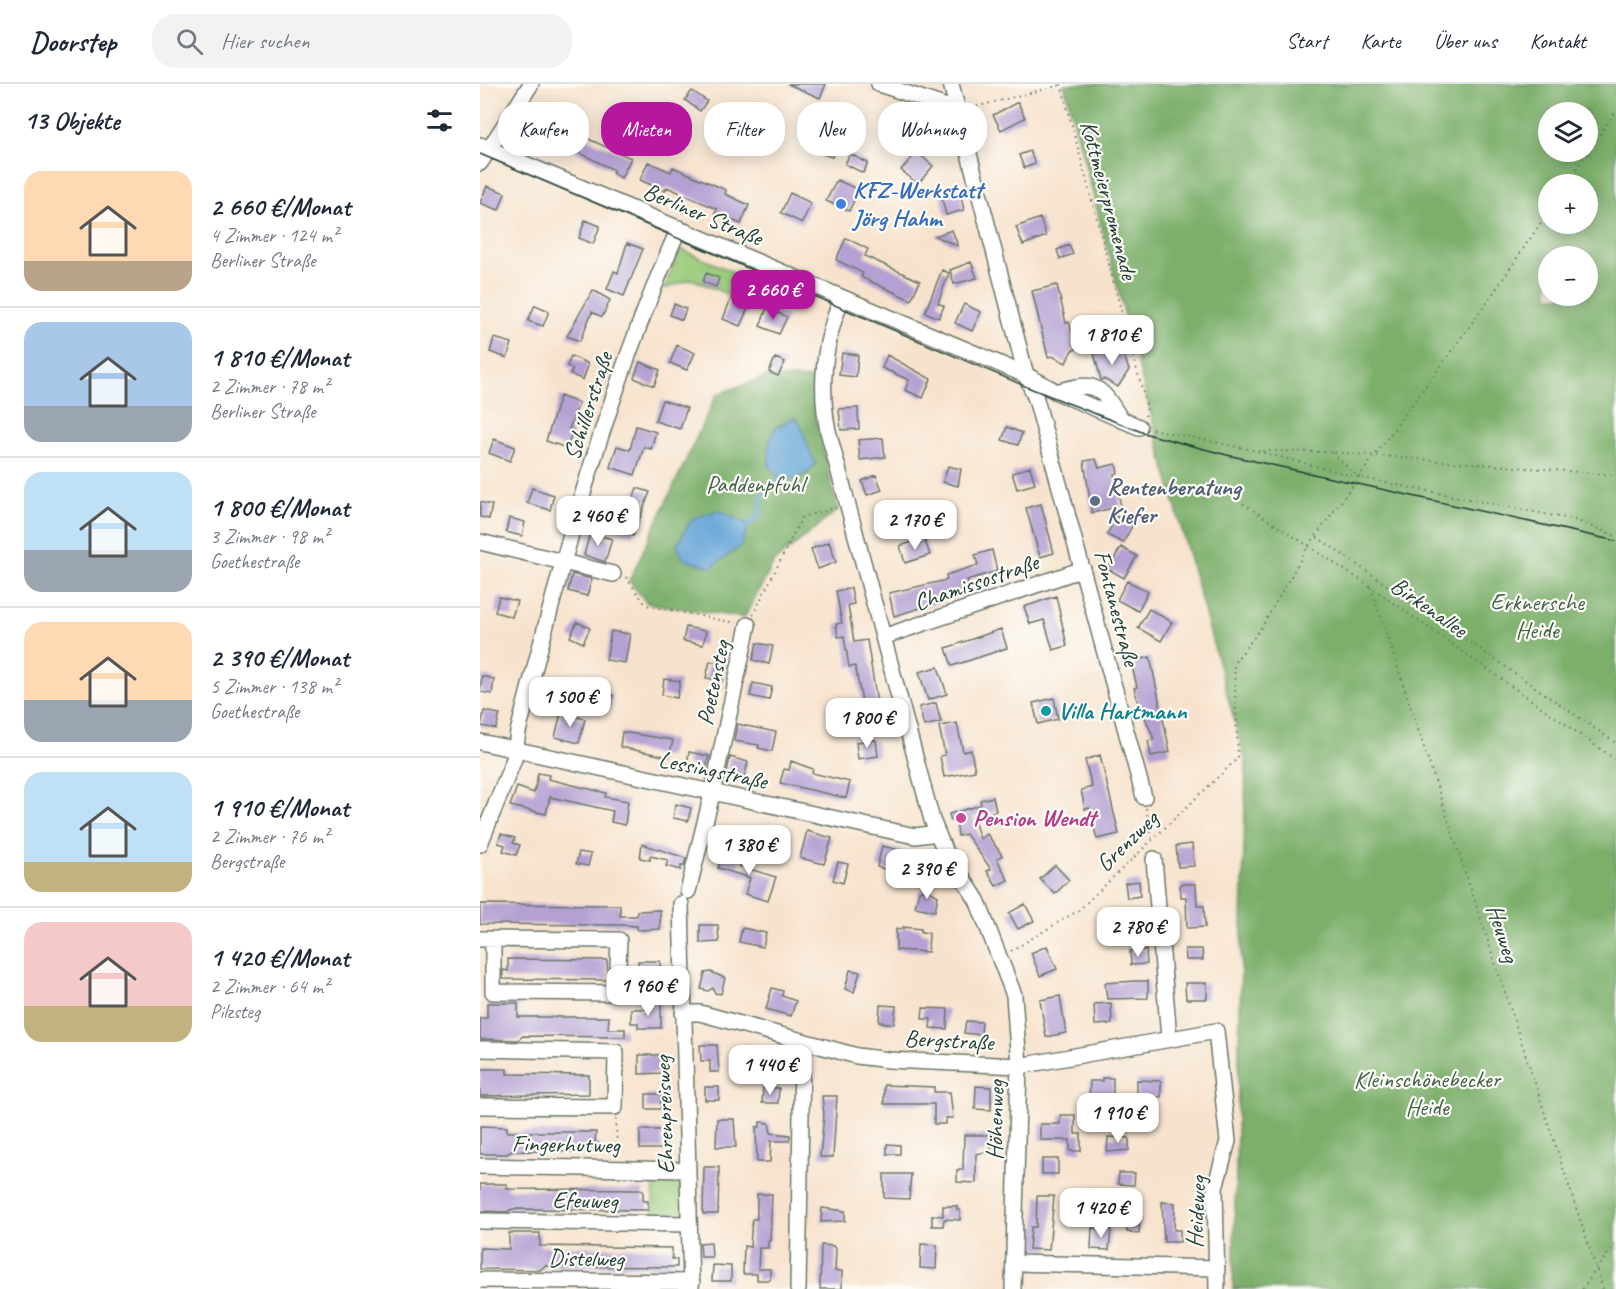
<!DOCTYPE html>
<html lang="de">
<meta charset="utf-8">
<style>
body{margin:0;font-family:Caveat,sans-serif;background:#f2f2f3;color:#1f2937;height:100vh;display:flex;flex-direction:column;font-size:22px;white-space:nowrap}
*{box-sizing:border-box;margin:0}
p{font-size:20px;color:#747a83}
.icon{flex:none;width:33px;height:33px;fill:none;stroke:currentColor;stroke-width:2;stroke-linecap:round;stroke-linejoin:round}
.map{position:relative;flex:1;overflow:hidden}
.sheet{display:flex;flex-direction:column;background:#fff;width:480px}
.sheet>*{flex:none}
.top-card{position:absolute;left:18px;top:18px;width:570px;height:54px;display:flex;gap:12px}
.fabs{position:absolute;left:1058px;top:18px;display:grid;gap:12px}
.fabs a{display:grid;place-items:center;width:60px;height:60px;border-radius:50%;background:#fff;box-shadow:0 3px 15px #0003;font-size:30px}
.price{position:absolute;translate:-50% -51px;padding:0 14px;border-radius:12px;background:#fff;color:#222;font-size:20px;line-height:39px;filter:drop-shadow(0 2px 3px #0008)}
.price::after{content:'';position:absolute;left:50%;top:36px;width:18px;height:14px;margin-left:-9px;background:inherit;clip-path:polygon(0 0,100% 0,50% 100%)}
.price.on{background:#b5179e;color:#fff}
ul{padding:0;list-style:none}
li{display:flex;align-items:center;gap:18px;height:150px;padding:0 24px}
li+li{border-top:2px solid #e0e1e3}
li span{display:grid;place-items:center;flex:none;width:168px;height:120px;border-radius:18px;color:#555}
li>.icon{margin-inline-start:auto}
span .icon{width:72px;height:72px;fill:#fffc;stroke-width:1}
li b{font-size:26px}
h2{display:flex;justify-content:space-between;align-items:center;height:72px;padding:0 24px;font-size:26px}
.tag{padding:0 21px;border-radius:24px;background:#fff;box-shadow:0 3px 15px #0003;font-size:21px;line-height:54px}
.tag.on{background:#b5179e;color:#fff}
header{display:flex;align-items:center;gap:36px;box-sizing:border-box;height:84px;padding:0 30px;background:#fff;border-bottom:2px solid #e0e1e3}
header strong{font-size:28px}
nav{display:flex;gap:33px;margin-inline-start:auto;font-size:21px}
.search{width:420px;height:54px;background:#f2f2f3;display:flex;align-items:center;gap:15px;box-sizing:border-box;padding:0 21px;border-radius:24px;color:#747a83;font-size:22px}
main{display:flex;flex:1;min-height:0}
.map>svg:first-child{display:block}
.green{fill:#9acb7a;stroke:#5c8457;stroke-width:1.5}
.forest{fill:#7baf6a;stroke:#4d764f;stroke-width:1.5;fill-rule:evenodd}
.water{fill:#65a4d7;stroke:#427086;stroke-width:1.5}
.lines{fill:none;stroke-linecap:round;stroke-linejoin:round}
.stream{stroke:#65a4d7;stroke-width:4}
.building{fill:#b4a0d3}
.minor-casing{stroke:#6b776a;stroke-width:18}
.path{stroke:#6b776a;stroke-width:2;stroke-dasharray:1.5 4.5;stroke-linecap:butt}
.minor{stroke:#fff;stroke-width:15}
.tram{stroke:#1f3d34;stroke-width:1.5}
.shop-dot{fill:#3f7fe0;stroke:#fdfcf7;stroke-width:2}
.service-dot{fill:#5c6f8a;stroke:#fdfcf7;stroke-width:2}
.culture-dot{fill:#0f9aa8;stroke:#fdfcf7;stroke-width:2}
.hotel-dot{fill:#d1479c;stroke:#fdfcf7;stroke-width:2}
.labels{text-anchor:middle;stroke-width:4.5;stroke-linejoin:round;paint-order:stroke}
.shop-label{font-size:24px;font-weight:bold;fill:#366cbe;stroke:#fdfcf7;text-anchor:start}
.street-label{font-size:24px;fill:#1f3d34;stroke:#fdfcf7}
.park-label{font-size:24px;fill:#3e6046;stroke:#fdfcf7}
.service-label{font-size:24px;font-weight:bold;fill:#4e5e75;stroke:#fdfcf7;text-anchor:start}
.culture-label{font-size:24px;font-weight:bold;fill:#0d838f;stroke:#fdfcf7;text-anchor:start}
.hotel-label{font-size:24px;font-weight:bold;fill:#b23c85;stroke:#fdfcf7;text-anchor:start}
</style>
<header>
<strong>Doorstep</strong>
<div class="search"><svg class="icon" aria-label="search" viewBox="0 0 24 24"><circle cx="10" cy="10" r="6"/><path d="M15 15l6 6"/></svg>Hier suchen</div>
<nav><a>Start</a><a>Karte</a><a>Über uns</a><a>Kontakt</a></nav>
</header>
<main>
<section class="sheet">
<h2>13 Objekte<svg class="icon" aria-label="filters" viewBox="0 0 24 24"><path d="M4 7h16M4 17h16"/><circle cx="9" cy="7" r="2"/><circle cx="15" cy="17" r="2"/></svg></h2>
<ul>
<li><span style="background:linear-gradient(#ffd9b3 75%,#b9a48a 0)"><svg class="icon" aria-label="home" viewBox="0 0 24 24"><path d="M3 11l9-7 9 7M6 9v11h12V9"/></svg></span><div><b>2 660 €/Monat</b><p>4 Zimmer · 124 m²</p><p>Berliner Straße</p></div></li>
<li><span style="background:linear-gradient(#a9c7e8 70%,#9aa5b1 0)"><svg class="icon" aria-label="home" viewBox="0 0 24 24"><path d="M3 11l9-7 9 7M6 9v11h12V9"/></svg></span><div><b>1 810 €/Monat</b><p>2 Zimmer · 78 m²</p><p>Berliner Straße</p></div></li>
<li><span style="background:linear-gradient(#bfe0f5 65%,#9aa5b1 0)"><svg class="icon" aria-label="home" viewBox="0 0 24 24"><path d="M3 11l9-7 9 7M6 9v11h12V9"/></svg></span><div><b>1 800 €/Monat</b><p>3 Zimmer · 98 m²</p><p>Goethestraße</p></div></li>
<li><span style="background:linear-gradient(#ffd9b3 65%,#9aa5b1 0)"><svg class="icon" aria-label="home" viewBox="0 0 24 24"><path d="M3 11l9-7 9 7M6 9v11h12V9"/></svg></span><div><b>2 390 €/Monat</b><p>5 Zimmer · 138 m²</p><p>Goethestraße</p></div></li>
<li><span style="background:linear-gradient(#bfe0f5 75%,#c2b280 0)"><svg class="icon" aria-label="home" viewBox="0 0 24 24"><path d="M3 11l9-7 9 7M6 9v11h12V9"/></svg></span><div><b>1 910 €/Monat</b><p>2 Zimmer · 76 m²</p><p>Bergstraße</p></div></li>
<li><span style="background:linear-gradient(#f6c9c9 70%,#c2b280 0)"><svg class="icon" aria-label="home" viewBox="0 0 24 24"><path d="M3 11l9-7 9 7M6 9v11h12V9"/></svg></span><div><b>1 420 €/Monat</b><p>2 Zimmer · 64 m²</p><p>Pilzsteg</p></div></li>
</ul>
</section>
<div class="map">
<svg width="1136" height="1205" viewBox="0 0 1136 1205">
<rect width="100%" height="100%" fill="#fdfcf7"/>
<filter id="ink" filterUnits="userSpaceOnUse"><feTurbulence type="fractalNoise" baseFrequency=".0167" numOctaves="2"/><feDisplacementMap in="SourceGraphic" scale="12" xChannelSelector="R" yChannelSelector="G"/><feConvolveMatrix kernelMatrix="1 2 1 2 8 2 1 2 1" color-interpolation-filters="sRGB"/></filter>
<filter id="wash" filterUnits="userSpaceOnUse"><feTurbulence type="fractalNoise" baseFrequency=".008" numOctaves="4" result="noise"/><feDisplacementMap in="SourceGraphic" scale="24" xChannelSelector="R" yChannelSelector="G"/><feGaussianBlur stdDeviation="1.35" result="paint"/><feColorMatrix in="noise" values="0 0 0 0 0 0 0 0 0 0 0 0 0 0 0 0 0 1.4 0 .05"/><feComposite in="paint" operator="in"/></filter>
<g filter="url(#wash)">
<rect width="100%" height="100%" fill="#f7e3cd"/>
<path class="green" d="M200,165l58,25 -9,21 -37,-16 -28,10z
M174,1090h21l8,4 1,35 -3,4 -28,3z"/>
<path class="forest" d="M584,0h552v1205h-383l13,-526 -73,-265zM1107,28v40h-39v-40zM1107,100v40h-39v-40zM1107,172v40h-39v-40z
M286,293l49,2 1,40 22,91 -63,51 -31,57 -97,-15 -18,-22 88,-187z"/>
<path class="water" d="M315,333c11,13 11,32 21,46 -9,14 -19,16 -36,16l-11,-14v-19l6,-18z
M238,426l31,15 -9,22 -29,20 -28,-8 -6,-14 15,-26z"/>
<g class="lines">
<path class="stream" d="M269,441l11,-11 1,-17 19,-18"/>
</g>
<g id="blocks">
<path class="building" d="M308,0h38l-6,14z
M212,7l15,10 -7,10 -15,-11z
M538,18l7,16 -24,12 -8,-15z
M57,32l94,42 -10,20 -9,-5 2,-3 -36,-18 -27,-12 -2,4 -20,-9z
M168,41l15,6 -5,11 -15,-7z
M338,53l19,7 -5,13 -20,-6z
M550,67l5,13 -11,4 -5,-13z
M437,68l16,14 -15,18 -17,-14z
M370,70l18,9 -5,10 -18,-9z
M168,78l23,10 2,-5 53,23 -1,4 24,11 -8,19 -26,-11 2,-4 -50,-22 -2,4 -25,-11z
M357,96l22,10 -10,21 -23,-10z
M7,102l18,7 -6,17 -19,-7z
M480,107l4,19 -18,5 -5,-20z
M310,109l21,10 -9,20 -21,-10z
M560,134l6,18 -23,9 -7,-18z
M105,136l15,6 -7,18 -14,-6z
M472,146l6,16 -23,-10z
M366,154l22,11 -3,7 55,25 -9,19 -50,-23 2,-4 -27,-13z
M147,159l16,6 -19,47 -17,-7 7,-18 4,2z
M589,161l4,9 -13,5 -3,-9z
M491,178l6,16 -23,6 -4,-14z
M462,186l7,3 -11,30 6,3 -5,12 -14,-6z
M226,189l13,5 -3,9 -13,-5z
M577,201l9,38 3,-1 8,27 -5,1 -6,13 -14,-7 -4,1 -16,-66z
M113,206l17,10 -8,17 -10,-5 -12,29 -13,-5z
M252,212l18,8 -10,22 -17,-7z
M194,220l12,5 -4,11 -12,-5z
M484,220l17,8 -9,19 -17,-8z
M55,221l14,6 -6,15 -15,-5z
M287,224l20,9 -8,17 -19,-8z
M14,254l18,5 -5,15 -17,-6z
M197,261l18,8 -8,17 -17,-7z
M641,263l8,23 -11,17 -14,-8 -3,1 -7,-27z
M362,269l16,2 -2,22 -17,-2z
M407,271l44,24 -8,19 -18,-8 4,-10 -27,-12z
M91,272l16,7 1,3 -5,14 -13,-6 3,-5 -6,-3z
M295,274l10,4 -7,14 -9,-4z
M160,278l20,8 -6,16 -20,-8z
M80,312l19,7 -10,26 4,1 -6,18 -21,-7z
M182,316l25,8 -7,21 -25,-8z
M378,324l1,21 -18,1 -2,-21z
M156,342l20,6 -5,17 -7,-2 -9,28 -25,-8 7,-21 13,4z
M527,343l15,6 -4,12 -16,-5z
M403,354l2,19 -25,3 -2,-20z
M14,355l21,8 -5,14 -21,-8z
M616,375l3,9 17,-4 2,9 -4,1 7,32 -29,7 -8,-52z
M468,382l13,3 -3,17 -15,-4z
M550,383l5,17 -18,5 -5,-16z
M396,391l6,15 -15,5 -5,-14z
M52,404l22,7 -4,15 -23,-7z
M157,404l13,4 -17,44 -23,-8 5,-16 12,5z
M0,418l12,3 -3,14 -9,-2z
M434,419l5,16 -21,5 -4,-15z
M561,420l13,49 -14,4 -14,-49z
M636,432l17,8 -10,19 -16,-8z
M29,434l16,4 -3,14 -16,-4z
M110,449l22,6 -7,23 -21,-7z
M444,454l6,17 -25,8 -5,-17z
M349,458l7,20 -18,7 -7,-20z
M641,463l16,9 -13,22 -16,-9z
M512,466l5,21 -30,9 3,7 -31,9 1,6 -46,14 -5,-23 58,-13 -1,-5 32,-10 -3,-10z
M92,490l20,5 -5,17 -19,-5z
M647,497l21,10 -10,20 -21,-11z
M371,504l3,16 -6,1 6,37 13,-2 13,82 -18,4 -3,-19 4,-1 -8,-40 -6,1 -5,-31 -6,1 -2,-13 6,-1 -6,-32z
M576,512l11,50 -14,4 -9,-30 -14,4 -6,-17z
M19,513l18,4 -5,16 -17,-5z
M669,525l23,13 -11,19 -23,-13z
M97,538l13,6 -7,15 -13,-6z
M206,543l20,4 -3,14 -20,-4z
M521,545l6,19 -55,18 -6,-18z
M131,547l19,3 -5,29 -19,-3z
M277,559l16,3 -4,18 -16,-4z
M670,573l20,95 -19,4 -3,-15 6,-2 -17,-40 -3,-11 3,-1 -6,-25z
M230,577l16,4 -4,16 -16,-3z
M458,583l9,27 -19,6 -9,-28z
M2,592l12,3 -2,15 -12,-2z
M82,592l23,6 -3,12 -23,-5z
M184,595l16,2 -3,17 -15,-3z
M273,599l19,4 -3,13 -19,-4z
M123,609l10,2 -3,14 -10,-2z
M574,614l4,21 -20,5 -5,-21z
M456,619l5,19 -17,4 -5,-19z
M4,627l16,3 -4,15 -15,-3z
M81,629l24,6 -6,24 -24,-6z
M477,639l6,29 8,-2 4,21 -31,6 -4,-21 5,-1 -6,-29z
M257,640l39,8 -4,19 -14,-3 1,-3 -25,-4z
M142,648l51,8 -4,17 -49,-10z
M396,656l2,16 -20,3 -2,-17z
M209,668l20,4 -3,13 -19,-5z
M620,671l19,79 -22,5 -8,-31 -4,1 -4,-19 11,-3 -7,-27z
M250,673l18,5 -5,20 -17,-5z
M311,677l22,8 -1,4 38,9 -4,16 -66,-15 4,-14 5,1z
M58,689l11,2 -1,4 58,14 -1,4 23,4 -3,24 -14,-3 2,-11 -63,-14 -4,17 -36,-8 7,-19 17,6z
M513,713l3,14 -23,6 7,22 7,-5 15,21 -5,4 11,21 -12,6 -9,-15 4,-2 -25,-35 -8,2 -2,-17 -5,2 -2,-7 32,-9 -1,-5z
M196,720l15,4 -3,13 -15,-3z
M327,747l25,7 -8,26 -24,-6z
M21,750l14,4 -2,5 7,2 -4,10 -13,-4 2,-6 -7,-2z
M162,760l44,14 -2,8h-3v4l-15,-4 2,-6 -18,-4v4l-10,-2z
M712,760l2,22 -16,1 -2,-21z
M402,762l21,5 -5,22 -21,-6z
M244,766l18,6 -3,10 37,11 -8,24 -23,-7 5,-16 -32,-10z
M99,768l12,2 -3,12 -12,-2z
M358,778l10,2 -5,19 -10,-3z
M575,781l14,15 -14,14 -15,-15z
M659,797l1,15 -13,2 -2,-15z
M700,800h16l1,22h7l1,21 -18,1 -1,-31h-5z
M446,805l12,7 -3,15 -20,-4 4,-16z
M0,820l140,1v11h17v-5l23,-1v19l-23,1v-4l-15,-1 -142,-1z
M545,820l9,17 -16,8 -9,-16z
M661,829l1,19 -41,2 -1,-13 25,-3 -1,-4z
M220,841h18l1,17 -19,1z
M423,843l18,2v3l8,1 -1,19 -32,-2v-21l7,1z
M262,844l24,5 -3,14 -24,-5z
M567,862l10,23 -17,7 -9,-23z
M705,865h17l1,11h-17z
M666,866l1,14 -16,1 -1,-14z
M28,875l99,1 1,20 -105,-1v-9l5,1z
M158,877h22l1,18h-23z
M370,886l10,2 -6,20 -9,-3z
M231,888l14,6 -4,16 -6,-1 -2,-5 -5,3 -7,-2 4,-16z
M656,897h12v17l-41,1 -2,-16z
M705,899h22v16h-21z
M292,904l11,3 -1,5 14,5 -5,15 -25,-7z
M580,912l6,37 -20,4 -6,-37z
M7,919h31v14h91l-1,12h17v8l-102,-1 -5,4 -38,-1v-21h7z
M631,919l1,21 -17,1 -1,-21z
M168,920h13v24h-23v-5h-7v-14h17z
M400,921l16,1 -2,18 -15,-2z
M443,924l25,1 -1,20 -17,-1 1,-9h-9z
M486,937l16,1 -1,13 -17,-2z
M220,961h17l2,27h-9v-11h-9z
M271,970h10l3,7 -3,10 -18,1v-15l7,-1z
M159,971h23v18l-23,1z
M0,985h27v5l82,1v19l-109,2z
M622,994h11v27l-24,-3 1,-21h12z
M657,996l24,1v16l-24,-1z
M404,1001l50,2v5h16l3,26h-7v6h-12v-20h-50z
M496,1002l15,1v23l-16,-1z
M225,1003h14v13h-14z
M283,1004h16l-1,15h-16z
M166,1010h15v15h-15z
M342,1012h15l-4,61h-13l4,-43z
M580,1031h15v19h6v17h-11v-11h-30v-16h20z
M237,1035h17l2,28h-20z
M280,1038l9,1 2,10 19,2 -1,6h-18l-1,21h-13l-1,-35h4z
M0,1042l27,1v5h89l-1,11 5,1v8l-88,-1 -5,3h-27z
M160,1046h22v19h-22z
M484,1051h28l-1,16 -15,3v29l-19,-1v-12h6z
M628,1053l21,1v12l-22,2z
M407,1060l13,1v9h-13z
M562,1075h16v15h-16z
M224,1083h15l-1,47h-15z
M639,1089h16l-1,12 -16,-1z
M404,1090h27l-2,25 -25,-1z
M0,1100h27v5l136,1v11h5v9l-136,-1 -5,3 -27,-1z
M277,1110h15l-2,47h-2v7h-9l-1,21h12v11h-13v-6h-14l1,-28 6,1 2,-28h5z
M557,1112h17l-5,54 -20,-1 2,-22h5z
M682,1118l13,1 -1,27h6v12h-16z
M463,1122h14v4h3v10l-16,-1 -1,7h-11v-11l11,1z
M342,1124l23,3v10l-24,1z
M648,1132l12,1 -1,16 -12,-1z
M612,1144l19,1 -2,21 -18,-1z
M29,1149h31v13l132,2v11h5v8l-132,-1 -5,4 -60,-1v-21l29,1z
M231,1158l1,15h-11l-1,-14z
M441,1160l16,1 -1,24 -16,-1z
M341,1161l12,1 3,3 -1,22h7v18h-22z
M233,1181l18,1v15h-19z"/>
</g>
</g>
<g filter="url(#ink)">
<use href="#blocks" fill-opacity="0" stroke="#6b776a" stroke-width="1.5"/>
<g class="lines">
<g class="minor-casing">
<path id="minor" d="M399,0l80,27
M471,0l75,291 10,24 108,398
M0,61l546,230 31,17 82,35
M0,79l51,-79
M362,214c-18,43 -23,88 -14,133l104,389 12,29 33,51 37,95 5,71 -6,223
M577,308c39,-12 44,-6 64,28
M0,458l133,32
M403,553l200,-68
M0,658l435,94 22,-3
M0,760l34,-85 4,-27c44,-171 89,-342 161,-504
M674,775l15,179
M208,807l24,-97 36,-169
M201,820l10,385
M0,855l139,1 -2,53 -124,-1v-52
M203,929h17l157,43 32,4 130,6 197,-35 12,110 -13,47 2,101
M0,965l136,3 -1,55 -135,-1
M0,1082l208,4
M0,1137l209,3
M534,1179l203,5
M0,1196l212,2
M318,1205l4,-231 4,-16"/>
</g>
<path class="path" d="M581,0l86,324 -2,9
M491,24l90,-23
M1086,100l50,-73
M672,345l105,22 101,26 217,43 41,16
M783,367l68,1 285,23
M852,369l24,22
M753,413l138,90 245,173
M837,453l299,206
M146,493l20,28 90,18
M891,503l232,702
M273,531l49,-98 34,-9
M666,724l6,30
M531,867l68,-41 159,-152 -4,-95 27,-35 48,-83 179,-244 60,-89
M136,1035l1,36
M1102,1205l34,-47"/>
<use href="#minor" class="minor"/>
<path class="tram" d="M0,70l552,235 115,45 80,21 389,86"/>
</g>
</g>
<circle class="shop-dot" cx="361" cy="120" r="6"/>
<circle class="service-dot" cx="615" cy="417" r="6"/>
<circle class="culture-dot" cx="566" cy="627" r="6"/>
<circle class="hotel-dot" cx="481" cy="734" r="6"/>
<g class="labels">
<g class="shop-label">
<text x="373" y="114">KFZ-Werkstatt<tspan x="373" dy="28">Jörg Hahm</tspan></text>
</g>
<g class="street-label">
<text transform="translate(629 116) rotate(75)" y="8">Kottmeierpromenade</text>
<text transform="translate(223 130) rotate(23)" y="8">Berliner Straße</text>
<text transform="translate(108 322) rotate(-72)" y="8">Schillerstraße</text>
<text transform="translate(496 498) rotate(-19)" y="8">Chamissostraße</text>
<text transform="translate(949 523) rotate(35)" y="8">Birkenallee</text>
<text transform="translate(637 524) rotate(75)" y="8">Fontanestraße</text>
<text transform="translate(233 599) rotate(-78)" y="8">Poetensteg</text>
<text transform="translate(233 686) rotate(12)" y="8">Lessingstraße</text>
<text transform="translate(647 757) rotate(-44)" y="8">Grenzweg</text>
<text transform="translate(1023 849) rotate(72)" y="8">Heuweg</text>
<text transform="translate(469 956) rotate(3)" y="8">Bergstraße</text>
<text transform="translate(184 1031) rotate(-92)" y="8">Ehrenpreisweg</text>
<text transform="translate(515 1036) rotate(-89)" y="8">Höhenweg</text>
<text transform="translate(86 1060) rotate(1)" y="8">Fingerhutweg</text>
<text transform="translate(105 1116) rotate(1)" y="8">Efeuweg</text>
<text transform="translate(716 1128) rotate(-87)" y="8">Heideweg</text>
<text transform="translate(106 1174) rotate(1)" y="8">Distelweg</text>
</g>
<g class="park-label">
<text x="275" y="408">Paddenpfuhl</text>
<text x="1057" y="526">Erknersche<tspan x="1057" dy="28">Heide</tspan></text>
<text x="947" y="1003">Kleinschönebecker<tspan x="947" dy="28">Heide</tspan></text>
</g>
<g class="service-label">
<text x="627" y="411">Rentenberatung<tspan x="627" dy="28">Kiefer</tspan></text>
</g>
<g class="culture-label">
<text x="578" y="635">Villa Hartmann</text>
</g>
<g class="hotel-label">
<text x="493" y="742">Pension Wendt</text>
</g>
</g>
</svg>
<div class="fabs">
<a><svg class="icon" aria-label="layers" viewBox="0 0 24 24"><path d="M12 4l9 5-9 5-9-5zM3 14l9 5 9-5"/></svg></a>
<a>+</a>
<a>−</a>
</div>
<b class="price on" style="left:293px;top:237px">2 660 €</b>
<b class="price" style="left:632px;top:282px">1 810 €</b>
<b class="price" style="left:118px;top:463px">2 460 €</b>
<b class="price" style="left:435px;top:467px">2 170 €</b>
<b class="price" style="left:90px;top:644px">1 500 €</b>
<b class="price" style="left:387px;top:665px">1 800 €</b>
<b class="price" style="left:269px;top:792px">1 380 €</b>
<b class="price" style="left:447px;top:816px">2 390 €</b>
<b class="price" style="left:658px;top:874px">2 780 €</b>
<b class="price" style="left:168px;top:933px">1 960 €</b>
<b class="price" style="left:290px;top:1012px">1 440 €</b>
<b class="price" style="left:638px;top:1060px">1 910 €</b>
<b class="price" style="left:621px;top:1155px">1 420 €</b>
<div class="top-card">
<a class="tag">Kaufen</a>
<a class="tag on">Mieten</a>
<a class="tag">Filter</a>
<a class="tag">Neu</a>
<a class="tag">Wohnung</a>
</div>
</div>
</main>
